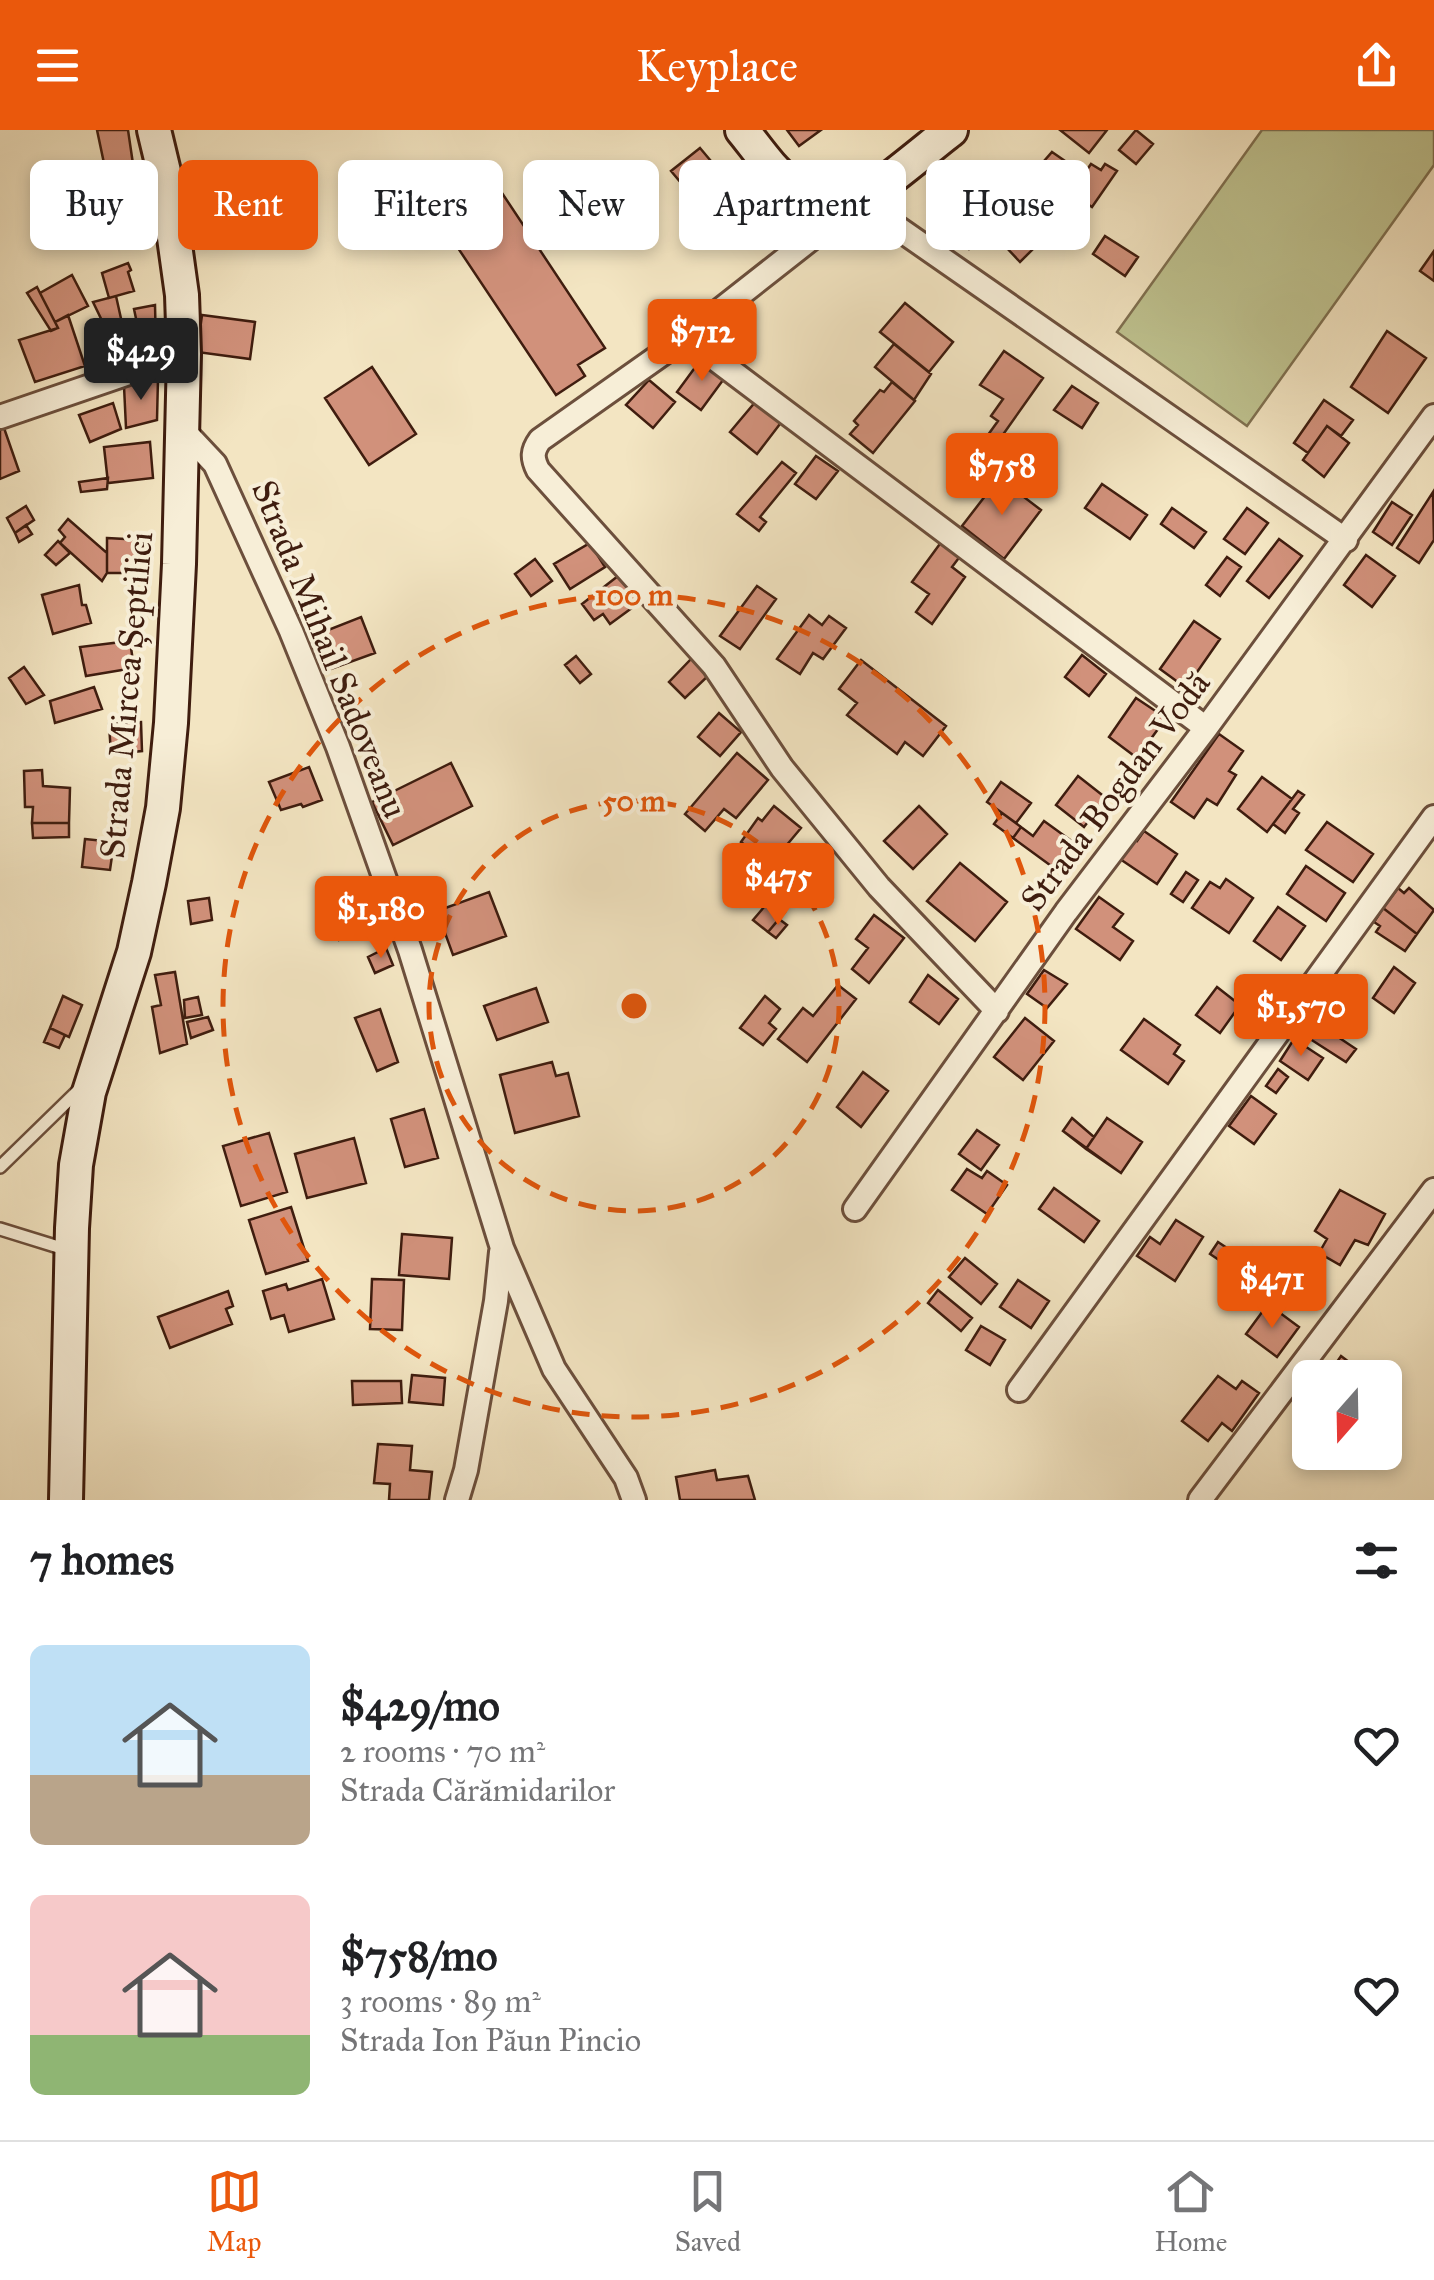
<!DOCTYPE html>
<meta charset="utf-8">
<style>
body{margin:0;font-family:"IM FELL Great Primer",serif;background:#f2f2f2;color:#202124;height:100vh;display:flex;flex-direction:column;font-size:38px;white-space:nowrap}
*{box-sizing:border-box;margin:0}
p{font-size:32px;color:#757577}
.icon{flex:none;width:55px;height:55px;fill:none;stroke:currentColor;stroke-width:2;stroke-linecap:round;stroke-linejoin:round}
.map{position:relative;height:1370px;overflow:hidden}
.details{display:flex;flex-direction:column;background:#fff;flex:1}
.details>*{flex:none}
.top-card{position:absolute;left:30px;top:30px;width:1375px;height:90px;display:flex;gap:20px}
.needle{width:65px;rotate:200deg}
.fabs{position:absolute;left:1292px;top:1230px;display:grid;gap:20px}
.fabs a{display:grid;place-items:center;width:110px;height:110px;border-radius:15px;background:#fff;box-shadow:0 5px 15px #0003;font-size:50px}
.price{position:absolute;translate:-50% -85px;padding:0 22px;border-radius:10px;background:#ea580c;color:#fff;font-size:32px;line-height:65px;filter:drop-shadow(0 2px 5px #0008)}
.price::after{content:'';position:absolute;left:50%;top:60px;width:30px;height:22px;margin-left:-15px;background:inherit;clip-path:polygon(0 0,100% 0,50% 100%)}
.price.current{background:#222;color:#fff}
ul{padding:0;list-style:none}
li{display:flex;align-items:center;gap:30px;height:250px;padding:0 30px}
li span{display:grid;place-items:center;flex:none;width:280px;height:200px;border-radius:15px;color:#555}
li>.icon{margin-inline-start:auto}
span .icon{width:120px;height:120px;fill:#fffc;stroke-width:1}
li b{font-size:42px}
h2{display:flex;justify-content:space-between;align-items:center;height:120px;padding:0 30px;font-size:42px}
.chip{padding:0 35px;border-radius:15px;background:#fff;box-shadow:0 5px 15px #0003;font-size:35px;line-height:90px}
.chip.current{background:#ea580c;color:#fff}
header{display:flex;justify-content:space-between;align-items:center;height:130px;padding:0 30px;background:#ea580c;color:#fff;font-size:45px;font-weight:600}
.tabs{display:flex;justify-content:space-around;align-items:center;height:140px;border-top:2px solid #e0e0e0;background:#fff;font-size:28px;color:#757577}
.tabs a{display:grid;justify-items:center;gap:5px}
.tabs .current{color:#ea580c}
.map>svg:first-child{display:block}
.green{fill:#bfc390;stroke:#7f7050;stroke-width:2.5}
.building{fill:#d1917b;stroke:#3f1d0f;stroke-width:2.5}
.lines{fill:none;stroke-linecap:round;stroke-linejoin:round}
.lane-casing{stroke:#6c4f3c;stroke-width:16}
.street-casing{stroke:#6c4f3c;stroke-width:28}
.secondary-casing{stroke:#3f1d0f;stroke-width:38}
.lane{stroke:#f7eed7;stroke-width:11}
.street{stroke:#f7eed7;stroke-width:22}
.secondary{stroke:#f7eed7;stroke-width:32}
.ring{fill:none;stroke:#e0560c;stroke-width:5;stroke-dasharray:18 12}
.labels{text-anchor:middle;stroke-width:8;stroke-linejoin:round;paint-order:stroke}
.street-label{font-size:35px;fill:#3f1d0f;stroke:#f7eed7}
.centre{fill:#e0560c;stroke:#f7eed7;stroke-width:5}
.ring-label{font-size:30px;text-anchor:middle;font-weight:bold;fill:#e0560c;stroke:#f7eed7;stroke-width:8;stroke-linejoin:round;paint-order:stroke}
</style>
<header><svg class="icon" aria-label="menu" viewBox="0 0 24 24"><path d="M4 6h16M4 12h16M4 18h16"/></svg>Keyplace<svg class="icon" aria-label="share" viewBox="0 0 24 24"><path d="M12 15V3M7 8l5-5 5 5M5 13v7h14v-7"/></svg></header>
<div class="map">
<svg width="1434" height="1370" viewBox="0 0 1434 1370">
<rect width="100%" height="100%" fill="#f3e5c2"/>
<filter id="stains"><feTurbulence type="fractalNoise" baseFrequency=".002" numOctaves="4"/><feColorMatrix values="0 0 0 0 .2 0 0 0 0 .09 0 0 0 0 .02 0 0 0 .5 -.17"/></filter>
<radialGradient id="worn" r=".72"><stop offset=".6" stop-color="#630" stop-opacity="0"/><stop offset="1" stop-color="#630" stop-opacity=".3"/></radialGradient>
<path class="green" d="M1262,0h172v35l-187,261 -130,-94z"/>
<path class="building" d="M97,0h31l5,34 -28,4z
M787,0h34l-22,16z
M1060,0h47l-18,23z
M1136,0l17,14 -17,20 -17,-14z
M700,18l42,50 -29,23 -42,-50z
M1052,22l32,22 7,-10 10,6 4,-6 12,7 -25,36 -12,-8 -6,9 -44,-31z
M482,33l123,185 -27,17 7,11 -29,19 -130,-195z
M133,34l5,17 -5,2 -6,-18z
M127,35l2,7 -23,4 -1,-8z
M130,53l5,27 -25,4 -5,-27z
M1046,61l19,16 -9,10 -19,-17z
M959,62l35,36 -25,21 -34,-35z
M107,69l3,15 -16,4 -4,-16z
M1042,74l15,14 -13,14 -14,-15z
M1033,91l14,14 -27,27 -14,-15z
M1105,106l33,21 -13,19 -32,-22z
M1434,121v30l-14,-10z
M128,133l3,7 -3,2 6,19 -25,7 -7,-25z
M72,145l16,31 -33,16 -15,-29z
M37,157l3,6 18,35 -7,3 -24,-38z
M116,166l8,36 14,-3 5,23 -22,8 -28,-58z
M905,173l48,39 -24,30 -49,-40z
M155,175l1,42 -13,5 -9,-43z
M68,185l17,51 -50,16 -16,-42 39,-12 -3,-6z
M202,185l53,7 -5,37 -53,-7z
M1387,201l39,27 -38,55 -37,-26z
M894,214l37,30 -17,26 -39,-33z
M1004,221l39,27 -53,75 -10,-7 18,-25 -7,-5 12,-17 -23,-14z
M702,228l24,18 -25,34 -24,-18z
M372,237l44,67 -47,31 -44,-67z
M158,248l-1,42 -31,8 -2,-42z
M649,250l26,22 -22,26 -27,-23z
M892,252l23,19 -42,52 -23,-19 8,-9 -4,-4 26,-31 4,2z
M1072,256l26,17 -16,25 -28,-18z
M757,270l26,20 -26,34 -27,-22z
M1324,270l29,20 -12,16 -14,-10 -19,27 -14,-10z
M113,273l8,26 -31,13 -11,-27z
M1327,296l22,17 -25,34 -21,-17z
M4,298l15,43 -19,8v-49z
M150,312l3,36 -45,5 -4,-36z
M816,326l22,15 -22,28 -21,-15z
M782,332l14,11 -36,44 6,5 -7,9 -22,-17z
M108,348l-1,11 -26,3 -2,-10z
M999,348l42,32 -37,49 -42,-33z
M1102,354l45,31 -17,24 -45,-31z
M1433,362l1,48 -15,23 -22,-15z
M1392,372l20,13 -20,30 -19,-13z
M26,376l8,14 -19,13 -8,-15z
M1172,378l34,24 -12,16 -33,-24z
M1247,378l21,15 -23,31 -21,-15z
M68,389l39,34v20l-5,8 -42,-38 5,-6 -6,-7z
M26,395l6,9 -13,8 -4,-9z
M107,408l36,2 -2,33h-34z
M1279,409l23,17 -33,42 -22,-17z
M58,411l12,12 -14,12 -11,-10z
M942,411l19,14 -9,12 13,10 -33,47 -16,-12 13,-18 -17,-12z
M590,413l15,24 -35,22 -16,-25z
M1366,425l29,21 -23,31 -28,-22z
M1227,427l14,10 -21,29 -14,-11z
M535,429l17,22 -21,15 -16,-22z
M618,446l22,26 -30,22 -7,-10 -9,6 -12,-16z
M79,455l3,20h4l5,18 -38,11 -11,-39z
M757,456l19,13 -36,50 -20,-13z
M809,485l13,10 7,-9 17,12 -23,31 -10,-6 -13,21 -23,-15z
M361,487l14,36 -44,16 -13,-35z
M1194,491l26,18 -34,49 -26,-19z
M130,511l4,27 -48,8 -6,-29z
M1082,525l24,19 -17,22 -24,-19z
M576,526l15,18 -11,9 -15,-18z
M692,528l17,17 -24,23 -16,-16z
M861,530l85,66 -23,30 -18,-14 -8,12 -50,-39 10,-12 -18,-14z
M24,537l20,28 -18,9 -17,-26z
M94,557l8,22 -47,14 -5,-22z
M1136,568l30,20 -29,40 -28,-21z
M719,583l22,19 -21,24 -22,-19z
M141,592l1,29 -31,3 -2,-30z
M1219,604l24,17 -14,20 7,4 -19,30 -10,-6 -13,19 -23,-16z
M737,623l31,27 -32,38 -12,-9 -19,22 -20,-17z
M451,633l21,43 -79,39 -21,-43z
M309,637l13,33 -19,7 -2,-3 -20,6 -12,-28z
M42,640l1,16 27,2 -1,35h-37l1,-16h-8l-1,-36z
M1078,646l28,22 -22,29 -28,-22z
M1262,647l30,22 -25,33 -29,-23z
M1001,652l30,21 -15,20 -29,-21z
M1298,661l6,4 -11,14 6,4 -14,20 -12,-9z
M774,676l27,22 -31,37 -29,-23 17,-24 4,3z
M919,676l28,28 -34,35 -29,-28z
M1002,683l19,14 -8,11 -19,-14z
M1044,691l29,21 -19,26 -41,-30 8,-11 12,9z
M1327,692l46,32 -20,28 -47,-32z
M32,693h37v14l-36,1z
M1144,701l33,23 -20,30 -40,-27 14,-20 6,4z
M85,709l29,3 -4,28 -28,-3z
M758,726l12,9 -14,17 -12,-9z
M960,733l47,39 -32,39 -48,-40z
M1306,736l39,27 -19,28 -39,-27z
M1186,742l12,8 -15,22 -12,-8z
M1226,749l27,19 -24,35 -37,-25 18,-26 10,6z
M358,757l14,40 -33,13 -16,-39z
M1398,758l6,5 5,-5 25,22 -17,24 -34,-26z
M489,762l17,44 -53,19 -16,-44z
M1099,767l24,17 -10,13 20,14 -13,19 -44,-31z
M209,768l3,22 -21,4 -3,-23z
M770,770l15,12 -17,20 -15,-12z
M1278,777l27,19 -24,34 -27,-19z
M1383,778l34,26 -12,17 -29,-19 4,-6 -6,-4z
M874,785l30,23 -35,45 -17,-14 16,-21 -12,-9z
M779,789l8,6 -11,13 -8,-6z
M386,818l7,17 -18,8 -7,-16z
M1394,837l21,16 -21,30 -21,-15z
M1044,840l23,14 -20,24 -20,-14z
M175,842l12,72 -27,9 -8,-46 9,-2 -6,-30z
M928,845l30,24 -19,25 -29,-22z
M1336,851l27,20 -16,20 -26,-20z
M838,855l18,14 -49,63 -29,-23 25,-31 10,8z
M1217,857l23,18 -20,28 -24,-18z
M536,858l12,34 -51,18 -13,-34z
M63,866l19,9 -13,32 -19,-9z
M765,866l15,13 -11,14 7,6 -13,16 -23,-17z
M198,867l4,18 -17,3 -1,-18z
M380,879l18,53 -21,9 -22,-53z
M208,887l5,13 -22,8 -4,-16z
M1025,888l29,23 -31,39 -29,-23z
M1144,889l36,26 -6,9 10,7 -16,23 -47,-34z
M1317,893l39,26 -10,13 -39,-25z
M50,898l15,7 -6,13 -15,-6z
M1294,909l29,19 -15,22 -28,-19z
M552,932l4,14 12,-3 11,43 -64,17 -15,-58z
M1278,939l10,8 -12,16 -10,-7z
M863,942l25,19 -27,36 -24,-20z
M1251,966l25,18 -22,30 -25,-18z
M424,979l14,49 -33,9 -14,-48z
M1072,988l22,19 13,-19 35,24 -21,31 -58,-42z
M1072,988l22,19 -8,12 -23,-18z
M1107,988l35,24 -21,31 -35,-24z
M977,1000l22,15 -18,25 -22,-16z
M269,1003l18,59 -46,14 -18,-60z
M354,1008l12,45 -59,15 -12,-44z
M967,1039l15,9 5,-7 20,14 -20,29 -35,-24z
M1054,1058l45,33 -15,21 -45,-33z
M1340,1060l45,24 -17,31 -13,-5 -15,25 -21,-12 8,-14 -12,-8z
M291,1077l17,54 -42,13 -17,-54z
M1176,1090l27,17 -28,44 -38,-25 13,-19 10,7z
M402,1104l50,4 -3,41 -50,-4z
M1218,1112l18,12 -8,12 -18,-12z
M965,1128l32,26 -16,20 -32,-27z
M322,1149l12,40 -45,13 -5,-17 -13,4 -8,-28 23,-7 2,6z
M372,1149l32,1 -2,50 -32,-1z
M1018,1150l31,21 -18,27 -31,-21z
M938,1160l34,28 -11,13 -33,-28z
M228,1161l5,15 -7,3 6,15 -62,24 -12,-31z
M1268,1174l31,23 -22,30 -31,-23z
M981,1196l24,14 -15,25 -24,-15z
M1341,1226l29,22h-44z
M412,1245l33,3 -2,27 -34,-3z
M1218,1246l18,13 6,-8 17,12 -27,38 -10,-8 -14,18 -26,-20z
M352,1251h49l1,22 -49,2z
M378,1314l34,2 -2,24 22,2 -3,28h-40l1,-16 -16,-1z
M715,1340l2,10 31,-4 7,24h-75l-4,-23z"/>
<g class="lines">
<g class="lane-casing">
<path id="lane" d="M0,1037l83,-81
M0,1099l68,21"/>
</g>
<g class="street-casing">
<path id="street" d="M686,207l520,391
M0,287l184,-63
M184,301l31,33 76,167 47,116 72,203 92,298 52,121 72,109 8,22
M997,881l-118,-124 -97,-119 -68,-102 -176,-196c-6,-12 -6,-19 2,-30l146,-103 173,-136 487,339
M855,1079l211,-297 140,-184 228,-312
M1019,1260l415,-573
M457,1370l9,-30 30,-169 5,-49
M1200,1370l234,-310"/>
</g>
<g class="secondary-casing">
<path id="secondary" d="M742,0c15,18 28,39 47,53 18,14 45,22 67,18 13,-3 79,-59 95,-71
M66,1370l6,-272 4,-63 13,-73 45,-140 15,-69 14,-75 8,-85 8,-159 5,-210 -2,-59 -16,-115 -12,-50"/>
</g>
<use href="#lane" class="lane"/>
<use href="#street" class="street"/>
<use href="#secondary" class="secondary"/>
</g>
<g class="ring">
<circle cx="634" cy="876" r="205"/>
<circle cx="634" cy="876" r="411"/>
</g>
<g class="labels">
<g class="street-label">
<text transform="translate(330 519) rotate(68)" y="12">Strada Mihail Sadoveanu</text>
<text transform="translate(126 565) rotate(-85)" y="12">Strada Mircea Șeptilici</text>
<text transform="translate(1115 661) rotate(-53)" y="12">Strada Bogdan Vodă</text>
</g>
</g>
<circle cx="634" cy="876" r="15" class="centre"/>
<g class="ring-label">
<text x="634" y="475">100 m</text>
<text x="634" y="681">50 m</text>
</g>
<rect width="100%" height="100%" filter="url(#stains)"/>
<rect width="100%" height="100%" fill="url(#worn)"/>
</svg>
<div class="fabs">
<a><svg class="needle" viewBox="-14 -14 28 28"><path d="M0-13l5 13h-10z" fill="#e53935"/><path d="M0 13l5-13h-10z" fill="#757577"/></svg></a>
</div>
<b class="price" style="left:702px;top:254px">$712</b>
<b class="price current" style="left:141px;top:273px">$429</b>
<b class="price" style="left:1002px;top:388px">$758</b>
<b class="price" style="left:778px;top:798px">$475</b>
<b class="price" style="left:381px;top:831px">$1,180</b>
<b class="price" style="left:1301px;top:929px">$1,570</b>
<b class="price" style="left:1272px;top:1201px">$471</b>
<div class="top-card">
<a class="chip">Buy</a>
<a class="chip current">Rent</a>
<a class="chip">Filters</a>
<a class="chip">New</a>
<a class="chip">Apartment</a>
<a class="chip">House</a>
</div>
</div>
<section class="details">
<h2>7 homes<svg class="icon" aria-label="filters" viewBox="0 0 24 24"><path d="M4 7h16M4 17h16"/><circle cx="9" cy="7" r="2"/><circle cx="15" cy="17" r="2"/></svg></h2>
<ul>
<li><span style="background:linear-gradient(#bfe0f5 65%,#b9a48a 0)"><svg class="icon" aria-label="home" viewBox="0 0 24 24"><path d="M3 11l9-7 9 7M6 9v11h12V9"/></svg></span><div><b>$429/mo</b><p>2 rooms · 70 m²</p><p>Strada Cărămidarilor</p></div><svg class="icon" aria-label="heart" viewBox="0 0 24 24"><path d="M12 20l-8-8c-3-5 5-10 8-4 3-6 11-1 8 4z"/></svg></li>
<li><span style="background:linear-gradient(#f6c9c9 70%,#8fb573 0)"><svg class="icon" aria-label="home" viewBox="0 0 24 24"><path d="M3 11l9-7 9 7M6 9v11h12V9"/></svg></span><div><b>$758/mo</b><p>3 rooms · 89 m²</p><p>Strada Ion Păun Pincio</p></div><svg class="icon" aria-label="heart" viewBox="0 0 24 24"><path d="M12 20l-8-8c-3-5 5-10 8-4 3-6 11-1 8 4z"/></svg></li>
</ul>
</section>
<nav class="tabs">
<a class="current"><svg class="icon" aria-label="map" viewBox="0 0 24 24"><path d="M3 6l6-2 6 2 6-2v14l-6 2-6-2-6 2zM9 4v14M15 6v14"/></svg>Map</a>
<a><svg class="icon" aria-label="saved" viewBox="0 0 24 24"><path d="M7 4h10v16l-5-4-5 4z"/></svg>Saved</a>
<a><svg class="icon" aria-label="home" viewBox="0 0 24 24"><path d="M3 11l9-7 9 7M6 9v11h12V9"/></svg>Home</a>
</nav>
